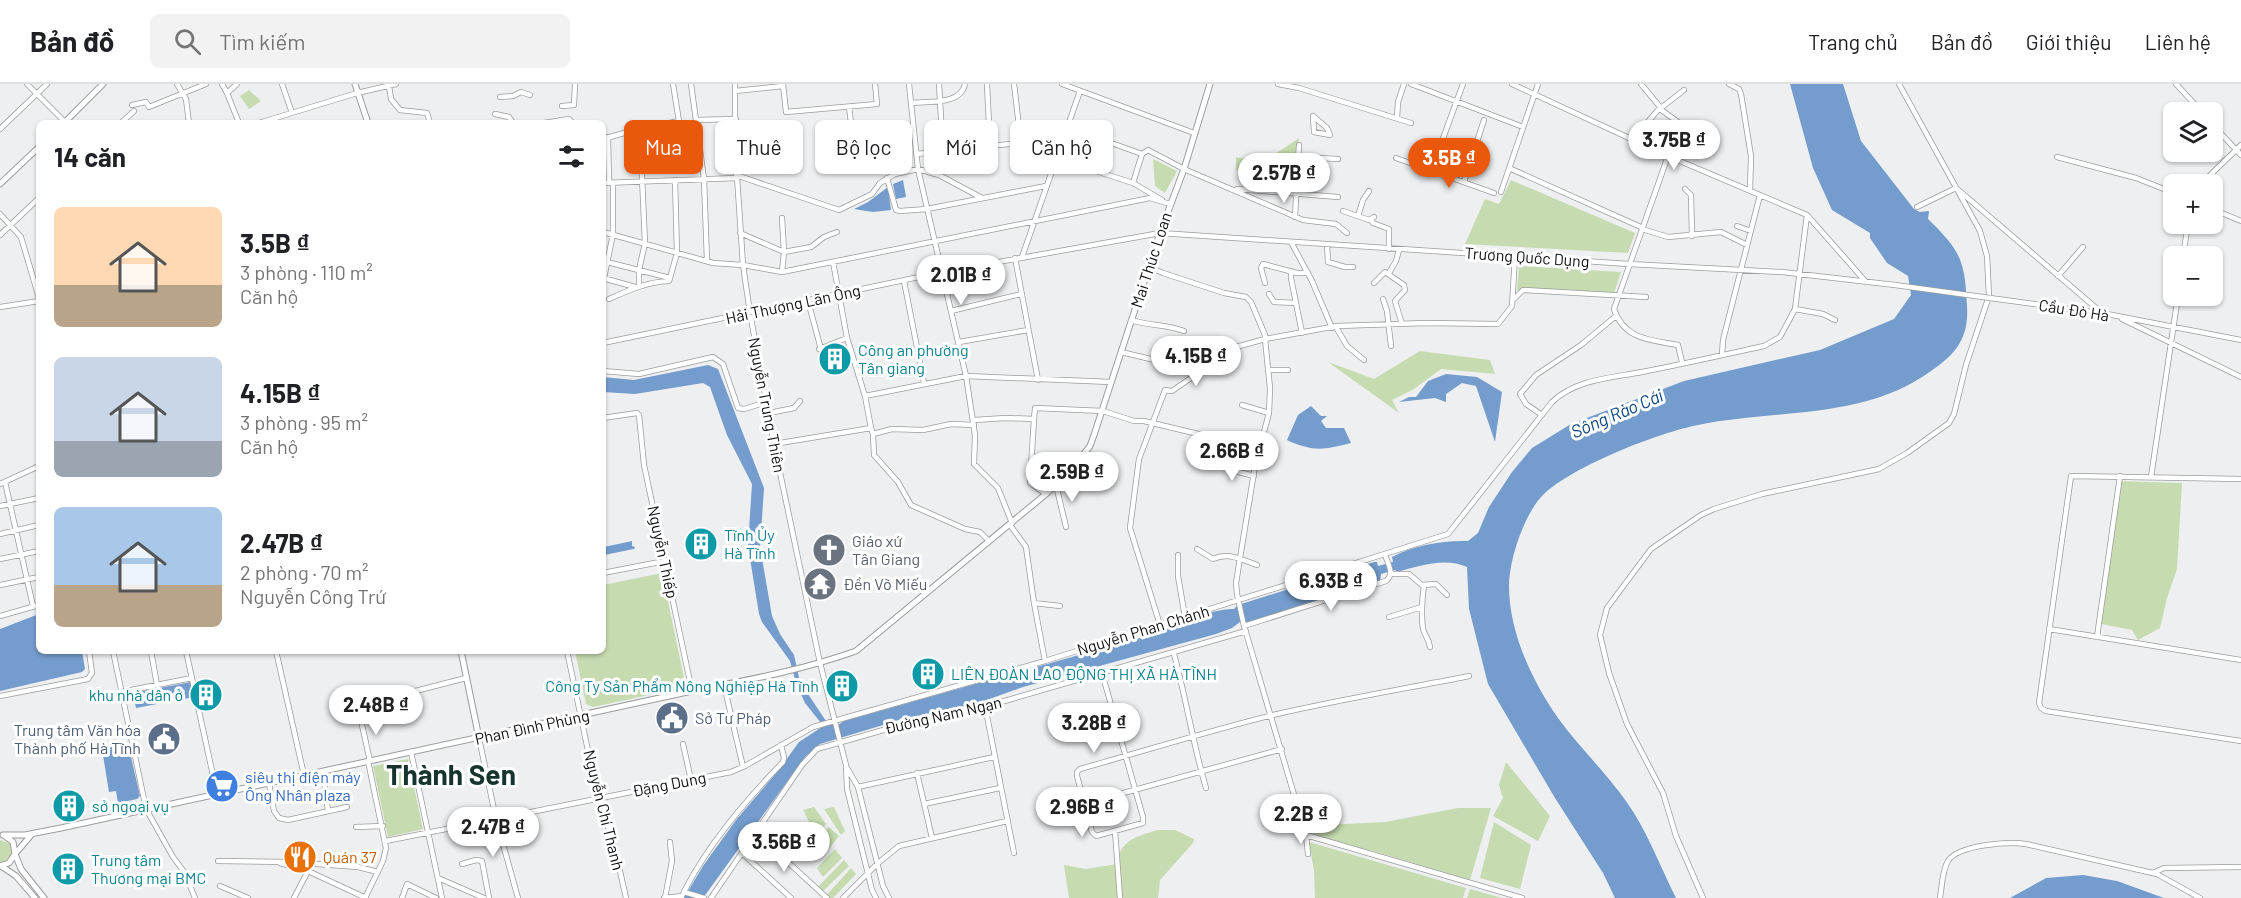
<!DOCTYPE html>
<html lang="vi">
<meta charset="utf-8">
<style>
body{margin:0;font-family:Barlow,sans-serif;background:#f2f2f2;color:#202124;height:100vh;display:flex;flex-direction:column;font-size:22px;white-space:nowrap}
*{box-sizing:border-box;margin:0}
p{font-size:20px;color:#757577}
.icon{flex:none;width:33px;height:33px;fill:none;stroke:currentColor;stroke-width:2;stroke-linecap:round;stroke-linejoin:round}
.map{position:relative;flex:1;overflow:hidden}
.details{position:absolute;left:36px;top:36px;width:570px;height:534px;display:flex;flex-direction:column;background:#fff;border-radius:9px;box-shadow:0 2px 4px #0004}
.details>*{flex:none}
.hud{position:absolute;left:624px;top:36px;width:570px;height:54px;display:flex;gap:12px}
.buttons{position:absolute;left:2163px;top:18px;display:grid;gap:12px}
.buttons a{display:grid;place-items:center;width:60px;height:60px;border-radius:9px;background:#fff;box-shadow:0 2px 4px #0004;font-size:30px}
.price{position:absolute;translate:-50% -51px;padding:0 14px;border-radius:21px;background:#fff;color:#222;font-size:20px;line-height:39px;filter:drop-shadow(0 2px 3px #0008)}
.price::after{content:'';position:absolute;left:50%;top:36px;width:18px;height:14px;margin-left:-9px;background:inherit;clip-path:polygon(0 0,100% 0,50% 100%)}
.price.active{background:#ea580c;color:#fff}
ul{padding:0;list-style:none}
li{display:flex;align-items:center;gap:18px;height:150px;padding:0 18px}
li span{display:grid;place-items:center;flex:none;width:168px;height:120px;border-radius:9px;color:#555}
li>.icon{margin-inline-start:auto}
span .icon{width:72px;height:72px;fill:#fffc;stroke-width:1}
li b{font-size:26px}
h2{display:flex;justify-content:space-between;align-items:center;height:72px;padding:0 18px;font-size:26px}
.tag{padding:0 21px;border-radius:9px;background:#fff;box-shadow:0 2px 4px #0004;font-size:21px;line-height:54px}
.tag.active{background:#ea580c;color:#fff}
header{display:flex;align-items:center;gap:36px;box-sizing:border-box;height:84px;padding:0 30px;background:#fff;border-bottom:2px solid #e0e0e0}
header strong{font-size:28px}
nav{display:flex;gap:33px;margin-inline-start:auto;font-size:21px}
.search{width:420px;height:54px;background:#f2f2f2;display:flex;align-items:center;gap:15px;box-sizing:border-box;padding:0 21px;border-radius:9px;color:#757577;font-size:22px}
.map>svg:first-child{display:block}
.green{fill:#c6dbaf}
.water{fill:#749ccd}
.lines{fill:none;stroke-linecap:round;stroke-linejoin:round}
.minor-casing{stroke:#9b9c9d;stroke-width:6}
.major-casing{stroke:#9b9c9d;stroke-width:7}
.minor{stroke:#fff;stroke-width:4.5}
.major{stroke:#fff;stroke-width:5}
.minor-bridge-casing{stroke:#9b9c9d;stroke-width:6;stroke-linecap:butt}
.minor-bridge{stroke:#fff;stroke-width:4.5}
.labels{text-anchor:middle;stroke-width:6;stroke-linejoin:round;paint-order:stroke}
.street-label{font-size:16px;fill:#101011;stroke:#fff}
.culture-label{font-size:16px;fill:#0d838f;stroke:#fff;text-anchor:start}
.worship-label{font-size:16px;fill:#5b616d;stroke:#fff;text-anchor:start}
.service-label{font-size:16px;fill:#4e5e75;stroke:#fff;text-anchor:start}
.shop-label{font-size:16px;fill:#366cbe;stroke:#fff;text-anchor:start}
.food-label{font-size:16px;fill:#c56008;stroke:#fff;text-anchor:start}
.water-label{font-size:18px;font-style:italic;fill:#0c4682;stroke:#fff}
.town-label{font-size:28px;font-weight:bold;fill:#14342d;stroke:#fff}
</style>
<header>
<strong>Bản đồ</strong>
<div class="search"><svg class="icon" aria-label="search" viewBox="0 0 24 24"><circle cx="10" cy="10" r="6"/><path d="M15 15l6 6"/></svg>Tìm kiếm</div>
<nav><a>Trang chủ</a><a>Bản đồ</a><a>Giới thiệu</a><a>Liên hệ</a></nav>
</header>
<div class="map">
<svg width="2241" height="814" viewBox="0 0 2241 814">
<rect width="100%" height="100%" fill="#eeeff1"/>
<path class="green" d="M249,6l12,11 -12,8 -9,-13z
M1299,54l-8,47 -50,-2 4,-10 -9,-3v-13l26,6z
M1153,75l24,12 -12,22 -10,-7z
M1511,96l124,53 -7,20 -163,-9 20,-45 14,5z
M1519,182l102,6 -8,24 -96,-6z
M1420,267l70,9 5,14 -54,-5 -27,20 -22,11 7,13 -71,-51 46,17z
M2117,397l65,2 -5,86 -10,29 -7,30 -22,12 -6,-10 -35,-7z
M662,489l24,114 -93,20 -7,-3 -11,-53h28v-66z
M408,675l15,70 -35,8 -15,-71z
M1506,678l44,54 -12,25 -45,-25 10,-18 -4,-13z
M814,723l12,17 -10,11 -13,-25z
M834,723l11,24 -4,4 -17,-26z
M1458,724h33l-21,72 -93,-28 -70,-18 -2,-8 80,-4z
M1494,738l37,23 -11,44 -40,-11z
M806,741l12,18 -9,8 -11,-21z
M829,743l10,9 -15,19 -5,-19z
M1158,746h17l19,9 -1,4 -33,37 -2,18h-89l-5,-33 22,4 31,-5c2,-24 21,-28 41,-34z
M0,756l11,4 2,9 -9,9h-4z
M1309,758l157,46 -3,10h-148l-1,-27z
M835,765l7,9 -19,19 -6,-9z
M844,776l5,6 -29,28 -4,-5z
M851,784l5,6 -23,24h-9z
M1470,805l32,9h-35z"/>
<path class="water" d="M1790,0h53l18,57 53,68 6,3 9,-1 -1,8c33,32 37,42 39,87 2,32 -11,48 -36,65 -67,49 -155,38 -233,54 -41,8 -124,41 -154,69 -19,18 -35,65 -35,92 0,46 23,95 49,132 23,32 54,60 76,95 16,26 28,57 42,85h-61l-12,-25 -48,-75 -67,-114 -19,-75 -2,-42c-22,-10 -48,-1 -70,5l-2,-2 -14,4 -1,7 -135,42 -5,-1 -8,6 -16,6 -193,53 -42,15 -78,17 -83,25 -15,13 -102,141h-19l19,-32 33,-46 42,-49 21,-29 26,-17h13l6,-4 306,-86c26,-9 57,-26 84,-26l4,-4 136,-43h3l1,4 15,-4 -1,-5c21,-12 53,-17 76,-16l10,-8 11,-26 23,-35 20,-24 39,-24 113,-43 136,-31 74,-31 17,-24 -3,-19 -21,-13 -17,-25v-5l-38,-23 -19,-42z
M903,96l3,17 -10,2 -3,-15z
M888,103l3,23 -18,2 -19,-3 14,-7z
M708,281l10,4 46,119 -4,59 12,69 8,18 14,21 6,27 26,39 -5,2 -16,-20 -9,-20 -6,-22 -28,-39 -3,-8 -11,-68 4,-62 -25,-49 -17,-48 -7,-4 -68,11 -32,-2v-15l31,3z
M1446,290l31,3 25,15 -7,50 -19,-56 -14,-3 -16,11v8l-11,-4 -36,4 10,-5h7l12,-16z
M1311,322l10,10h6l-6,5 5,7h18l7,15c-27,7 -38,9 -64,-3l11,-25z
M632,457v5l3,1 -1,2 -30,6v-8z
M39,530v37h43l3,18 -3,3 -82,19v-62z
M191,598l3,15 -58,11 -3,-15z
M128,660l12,52 -3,3 -19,4 -2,-12 -7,1 -7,-43z
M2083,791l34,6 47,17h-154l36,-20z"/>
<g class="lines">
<g class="minor-casing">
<path id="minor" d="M27,0l38,38
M177,0l9,15 3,24
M222,0l5,9
M237,0l-10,9 12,30
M282,0l10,29
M691,0l13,95 3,82
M735,0v63l8,118 7,48 24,131 46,219 26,102 1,24 25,101 4,8
M783,0l3,28 91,-8 -2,-20
M909,0l9,85 48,207 9,59 -1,29 24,24 14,35
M939,0l4,68
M987,0l3,61
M1014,0l7,59
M1062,0l132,49
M1278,0l21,4 112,35
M1411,0l112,43
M1641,0l20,24
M1729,0l10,5 2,5 10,62 -1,34
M2176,0l26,28
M389,2l2,13 9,11 27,3 3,10
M735,7l48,-5
M500,13l13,-1 8,-4 9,3
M912,19c17,-2 49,2 53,-19
M132,21l14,-3 3,5 57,-23
M562,22l12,-1 1,-21
M849,23l2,16
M1660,25l18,13
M495,30l14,3 4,6
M1313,32l1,16 16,3
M1313,32l14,12 3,7
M1397,34l1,-16 6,-18
M696,36l40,-1
M121,39l13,-12
M259,39l98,-30 39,-9
M544,39l25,-4 4,4
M2212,40l29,31
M0,45l47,-45
M608,53l1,46
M603,55l28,-8
M1633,56l24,-29 27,-21
M1037,67v-10l24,3
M916,70c41,-4 81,-9 121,-13
M1142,70l6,-4 36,19 119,51 33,4 11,9
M1668,72l-54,153c10,31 37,31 64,36l4,17
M1298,73l40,2
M2057,73l79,21 38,15
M1056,74l77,25 9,-29 -75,-27
M1396,74l98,35
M642,76l39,-7
M1509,84l134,60
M1431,87l32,-87
M736,91l103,35 33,-16 8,-11 15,-9 23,-5 21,6 43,23
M887,94l9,32 4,1 27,-2 119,-23
M1464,98l20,-62
M603,99l134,-5
M1133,99l29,17
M2201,100l40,-39
M1237,105l101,8
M1685,105l6,6 1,41
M1501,108l37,-108
M1917,123l39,-19 146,125 139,27
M2212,125l29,12
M1343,127l26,9 5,-3
M0,130l21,23 18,61
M1807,131l59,67
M1358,132l5,-16 6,-9
M1295,133l4,-72
M782,134l2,34 -2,20
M1371,136l2,3 16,6v20
M1737,142l14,5
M1642,145l26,8 53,-5 26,13
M603,148l110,31 30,2 39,7 368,-74 20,6
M740,149l44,19 27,-5 13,-10 13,-5
M0,151l39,-37
M1291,158l21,39 20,47
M1327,161l1,17 17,5h8
M1515,172l-3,50 -14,18 -72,-1 -89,3 -72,13 5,49 -1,25 -14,53 -19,117 1,11 7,32 62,209 216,63
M2183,172l5,-32
M1022,173l58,-166
M1015,174l23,122
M603,177l67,17
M833,178l14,76 18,58 6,32
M1149,183l14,6 61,20 22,4 5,5 14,33v4l-29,8 -64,44 -7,-1 -26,69 -9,69 30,97
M1291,187v7l11,55
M1389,189l7,-12 3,-11
M2058,192l25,-29
M603,194l32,9
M604,194l9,-44v-51
M904,197l20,102
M1265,199l-4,-15 2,-4 34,9h11
M1374,199l11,-11 19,13 1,5 -10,11 7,23
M639,202v-16l6,-27 -5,-110 4,-5 35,-7 -6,-37
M1269,210l5,8 22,1
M1990,214l110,15
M609,215c20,-9 38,-17 60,-18l1,-3 7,-25 -2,-73
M1383,215l4,12 4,35
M1513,216l10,-10 123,7
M808,217l18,67
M0,223l39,-6
M1795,225l28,5 12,6
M951,227l70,-17
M2122,235l119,58
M1131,236c18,6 36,4 53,11
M1336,243l11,19 17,14
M959,258l69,-12
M603,259l340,-71 217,-39 469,31 153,8 113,13
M819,265l28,-11
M1121,268l42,10
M1722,271l1,-15 37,-145
M1268,286h20
M603,287l36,3 74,-17 10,7 15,44 6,1 23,-7
M865,312l101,-20 145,6
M1242,321l27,8
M769,329l25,-5 6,-7
M1542,331l-16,-11 -6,-10 16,-19 45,-30 35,-29
M603,334l34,-5 2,2 5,50 48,226
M1034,335l-4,64 16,11
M974,336l32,-2 28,1 1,-11 68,3 31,10h10l75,18 36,27
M873,350l1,21 24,27 13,23 54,24 15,3 9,9
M774,360l97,-16 2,6 19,-5 31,1 28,-6 23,1
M1240,382l-1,6 15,4
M2151,393l27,-181
M2241,395l-170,-3 -32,227 2,5 5,3 195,30
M5,398l28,124
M0,400l39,-18
M1056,401l10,42
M0,422l39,-8
M1010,441l16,22 8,56 11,58
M0,450l39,-9
M1197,465l16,10c16,-7 27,0 44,6
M1178,471v21l7,41
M0,475l39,-8
M603,489l62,-12
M1391,490h18l13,11 14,-1 11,11
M0,501l39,-8
M1424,501c-2,14 -3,29 -1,44 2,7 6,10 7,18
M1034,519l26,3
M0,532l39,-11
M1389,533l33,-10
M1244,542l142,-45c9,-7 2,-17 -1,-26
M2049,545l192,31
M2097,553l23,-161
M113,567l33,158 27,48 12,16 10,25
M151,567l6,34
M186,567l31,143
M276,567l28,124
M567,567l31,147 16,46 12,54
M1174,570c12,44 19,90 32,134
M1102,589l41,144v6l-47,13 -4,-4 -15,-56v-4l3,-3c64,-18 128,-38 193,-54 64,-15 131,-26 196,-39
M724,601l19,82
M121,608l71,-14
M0,612l88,-17 4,-6 -3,-22
M396,612l70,-18
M985,622l29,147
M360,632l10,45
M479,654l17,81 22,79
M683,660l8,36
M411,668l31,146
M847,684l11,19 25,99 6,12
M323,688l5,39
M917,689l15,65
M269,699l5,28 5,7 9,2 59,-13
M858,703l136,-30
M924,720l76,-16
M1084,720l198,-55
M356,743l27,-1
M1115,747l5,67
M756,749l71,65
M1306,751l2,19
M386,757l345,-69 14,-6 68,-39 232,-66 403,-127 104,-132c24,-23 59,-24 90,-30 41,-8 81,-17 122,-26l16,-9 15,-28 12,-94 -139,-59 -156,-72
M742,769l49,45
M218,777l71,1 69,5 20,5
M280,779l28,8 58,27
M462,780l14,-4 6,1 7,37
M2153,789l11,-5 77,-1
M438,794l46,20
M220,802l28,12
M684,808l20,6
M294,814l15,-29
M365,814l18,-37 3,-13 -18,-87
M402,814l5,-14 29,14
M664,814l18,-2
M665,814l7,-37 -2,-19
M681,814c23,-49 64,-97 102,-136l1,-4 -3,-13
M711,814l91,-133 15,-16 133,-38 51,-9 245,-71
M843,814l34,-34 22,-18 108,-25
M1703,814l-27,-62 -13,-43 -36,-69 -18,-51 -9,-38 7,-27 44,-59 50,-34 13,-6 48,-15 117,-25 28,-16 42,-30 5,-9 12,-49 23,-69 -2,-40 -7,-25 -81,-147
M1940,814c2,-12 2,-27 8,-37 10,-16 60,-20 78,-17l131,30 43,24"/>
</g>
<g class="major-casing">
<path id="major" d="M355,0l13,39
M64,39l39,-39
M0,100l39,-37
M461,567l18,87
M32,750l-17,20 6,15 23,29
M3,751h22l36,-7 631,-137c56,-11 111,-21 164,-40l190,-157 27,-26 17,-22 4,-11 66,-202 24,-64 26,-85
M0,782l9,-3 6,-9 -2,-12 -8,-6
M1,782l15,10 19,22"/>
</g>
<use href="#minor" class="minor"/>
<use href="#major" class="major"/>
<g class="minor-bridge-casing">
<path id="minor-bridge" d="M1895,201l95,13"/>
</g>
<use href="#minor-bridge" class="minor-bridge"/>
</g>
<defs>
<g id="building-disc" transform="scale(1.725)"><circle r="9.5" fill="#0f9aa8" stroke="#fff"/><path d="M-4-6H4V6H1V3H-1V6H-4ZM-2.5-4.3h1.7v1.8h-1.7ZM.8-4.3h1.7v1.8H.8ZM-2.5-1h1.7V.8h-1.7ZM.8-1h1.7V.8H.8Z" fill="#fff"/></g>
<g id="church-disc" transform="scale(1.725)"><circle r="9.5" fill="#6b7280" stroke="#fff"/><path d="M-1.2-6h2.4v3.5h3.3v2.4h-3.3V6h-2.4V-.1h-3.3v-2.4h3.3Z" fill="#fff"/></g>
<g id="temple-disc" transform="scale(1.725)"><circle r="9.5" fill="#6b7280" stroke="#fff"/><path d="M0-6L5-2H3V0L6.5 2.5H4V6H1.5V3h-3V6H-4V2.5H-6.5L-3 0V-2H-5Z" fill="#fff"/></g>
<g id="civic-disc" transform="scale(1.725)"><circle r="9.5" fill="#5c6f8a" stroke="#fff"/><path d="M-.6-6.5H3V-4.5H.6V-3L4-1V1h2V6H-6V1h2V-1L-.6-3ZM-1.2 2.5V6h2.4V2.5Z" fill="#fff"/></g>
<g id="supermarket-disc" transform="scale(1.725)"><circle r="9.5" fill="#3f7fe0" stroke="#fff"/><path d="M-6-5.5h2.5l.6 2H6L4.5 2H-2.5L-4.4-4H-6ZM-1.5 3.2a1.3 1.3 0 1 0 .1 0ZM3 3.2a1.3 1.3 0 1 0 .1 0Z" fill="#fff"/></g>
<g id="restaurant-disc" transform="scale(1.725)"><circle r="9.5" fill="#e8710a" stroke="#fff"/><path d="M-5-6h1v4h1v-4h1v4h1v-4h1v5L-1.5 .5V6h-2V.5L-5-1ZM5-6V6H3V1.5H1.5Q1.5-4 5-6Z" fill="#fff"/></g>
</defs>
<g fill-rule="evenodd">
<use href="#building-disc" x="835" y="275"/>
<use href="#building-disc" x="701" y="460"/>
<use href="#church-disc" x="829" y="466"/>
<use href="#temple-disc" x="820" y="500"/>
<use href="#building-disc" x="928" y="590"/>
<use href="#building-disc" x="842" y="602"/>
<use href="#building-disc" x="206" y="611"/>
<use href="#civic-disc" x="672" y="634"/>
<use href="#civic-disc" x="164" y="655"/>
<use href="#supermarket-disc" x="222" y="702"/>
<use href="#building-disc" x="69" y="722"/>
<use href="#restaurant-disc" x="300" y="773"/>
<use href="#building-disc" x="68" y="785"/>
</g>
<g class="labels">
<g class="street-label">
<text transform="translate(1527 173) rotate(4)" y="6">Trương Quốc Dụng</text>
<text transform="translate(1151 176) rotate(-72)" y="6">Mai Thúc Loan</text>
<text transform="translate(793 220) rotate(-12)" y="6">Hải Thượng Lãn Ông</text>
<text transform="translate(2074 226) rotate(9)" y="6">Cầu Đò Hà</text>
<text transform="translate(767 321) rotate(79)" y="6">Nguyễn Trung Thiên</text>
<text transform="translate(663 468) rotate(78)" y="6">Nguyễn Thiếp</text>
<text transform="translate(1143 546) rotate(-17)" y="6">Nguyễn Phan Chánh</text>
<text transform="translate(943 631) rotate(-13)" y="6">Đường Nam Ngạn</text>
<text transform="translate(532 643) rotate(-12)" y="6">Phan Đình Phùng</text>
<text transform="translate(669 700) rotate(-11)" y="6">Đặng Dung</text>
<text transform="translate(604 726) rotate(76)" y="6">Nguyễn Chí Thanh</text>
</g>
<g class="culture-label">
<text x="858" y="272">Công an phường<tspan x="858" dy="18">Tân giang</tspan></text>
<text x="724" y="457">Tĩnh Ủy<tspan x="724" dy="18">Hà Tĩnh</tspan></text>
<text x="951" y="596">LIÊN ĐOÀN LAO ĐỘNG THỊ XÃ HÀ TĨNH</text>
<text x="819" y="608" text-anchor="end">Công Ty Sản Phẩm Nông Nghiệp Hà Tĩnh</text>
<text x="183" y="617" text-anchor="end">khu nhà dân ở</text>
<text x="92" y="728">sở ngoại vụ</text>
<text x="91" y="782">Trung tâm<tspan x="91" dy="18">Thương mại BMC</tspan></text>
</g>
<g class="worship-label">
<text x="852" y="463">Giáo xứ<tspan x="852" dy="18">Tân Giang</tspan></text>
<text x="843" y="506">Đền Võ Miếu</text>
</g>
<g class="service-label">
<text x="695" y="640">Sở Tư Pháp</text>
<text x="141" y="652" text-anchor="end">Trung tâm Văn hóa<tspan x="141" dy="18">Thành phố Hà Tĩnh</tspan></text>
</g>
<g class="shop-label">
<text x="245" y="699">siêu thị điện máy<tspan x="245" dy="18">Ông Nhân plaza</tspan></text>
</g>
<g class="food-label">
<text x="323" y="779">Quán 37</text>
</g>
<g class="water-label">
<text transform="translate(1617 330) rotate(-23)" y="6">Sông Rào Cái</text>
</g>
<g class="town-label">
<text x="451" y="701">Thành Sen</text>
</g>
</g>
</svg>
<div class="buttons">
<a><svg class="icon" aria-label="layers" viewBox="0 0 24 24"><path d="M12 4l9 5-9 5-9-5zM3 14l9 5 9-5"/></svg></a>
<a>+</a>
<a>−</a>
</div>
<b class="price" style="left:1674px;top:87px">3.75B ₫</b>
<b class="price active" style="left:1449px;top:105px">3.5B ₫</b>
<b class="price" style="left:1284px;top:120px">2.57B ₫</b>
<b class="price" style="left:961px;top:222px">2.01B ₫</b>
<b class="price" style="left:1196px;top:303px">4.15B ₫</b>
<b class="price" style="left:1232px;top:398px">2.66B ₫</b>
<b class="price" style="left:1072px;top:419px">2.59B ₫</b>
<b class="price" style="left:1331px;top:528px">6.93B ₫</b>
<b class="price" style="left:376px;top:652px">2.48B ₫</b>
<b class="price" style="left:1094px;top:670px">3.28B ₫</b>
<b class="price" style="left:1082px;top:754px">2.96B ₫</b>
<b class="price" style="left:1301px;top:761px">2.2B ₫</b>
<b class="price" style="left:493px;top:774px">2.47B ₫</b>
<b class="price" style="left:784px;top:789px">3.56B ₫</b>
<div class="hud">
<a class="tag active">Mua</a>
<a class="tag">Thuê</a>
<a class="tag">Bộ lọc</a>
<a class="tag">Mới</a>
<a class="tag">Căn hộ</a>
</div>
<section class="details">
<h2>14 căn<svg class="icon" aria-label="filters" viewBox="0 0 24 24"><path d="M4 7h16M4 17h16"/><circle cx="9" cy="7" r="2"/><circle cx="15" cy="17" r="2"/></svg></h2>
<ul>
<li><span style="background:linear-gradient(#ffd9b3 65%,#b9a48a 0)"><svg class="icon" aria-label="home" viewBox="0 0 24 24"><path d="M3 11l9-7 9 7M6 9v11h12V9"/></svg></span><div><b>3.5B ₫</b><p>3 phòng · 110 m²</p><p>Căn hộ</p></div></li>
<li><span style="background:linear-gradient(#c9d6e8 70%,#9aa5b1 0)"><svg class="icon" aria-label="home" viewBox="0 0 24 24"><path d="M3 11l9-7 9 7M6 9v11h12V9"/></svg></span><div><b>4.15B ₫</b><p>3 phòng · 95 m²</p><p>Căn hộ</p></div></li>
<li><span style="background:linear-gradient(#a9c7e8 65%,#b9a48a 0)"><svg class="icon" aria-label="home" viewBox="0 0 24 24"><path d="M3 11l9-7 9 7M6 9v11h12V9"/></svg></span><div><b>2.47B ₫</b><p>2 phòng · 70 m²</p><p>Nguyễn Công Trứ</p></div></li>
</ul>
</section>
</div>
